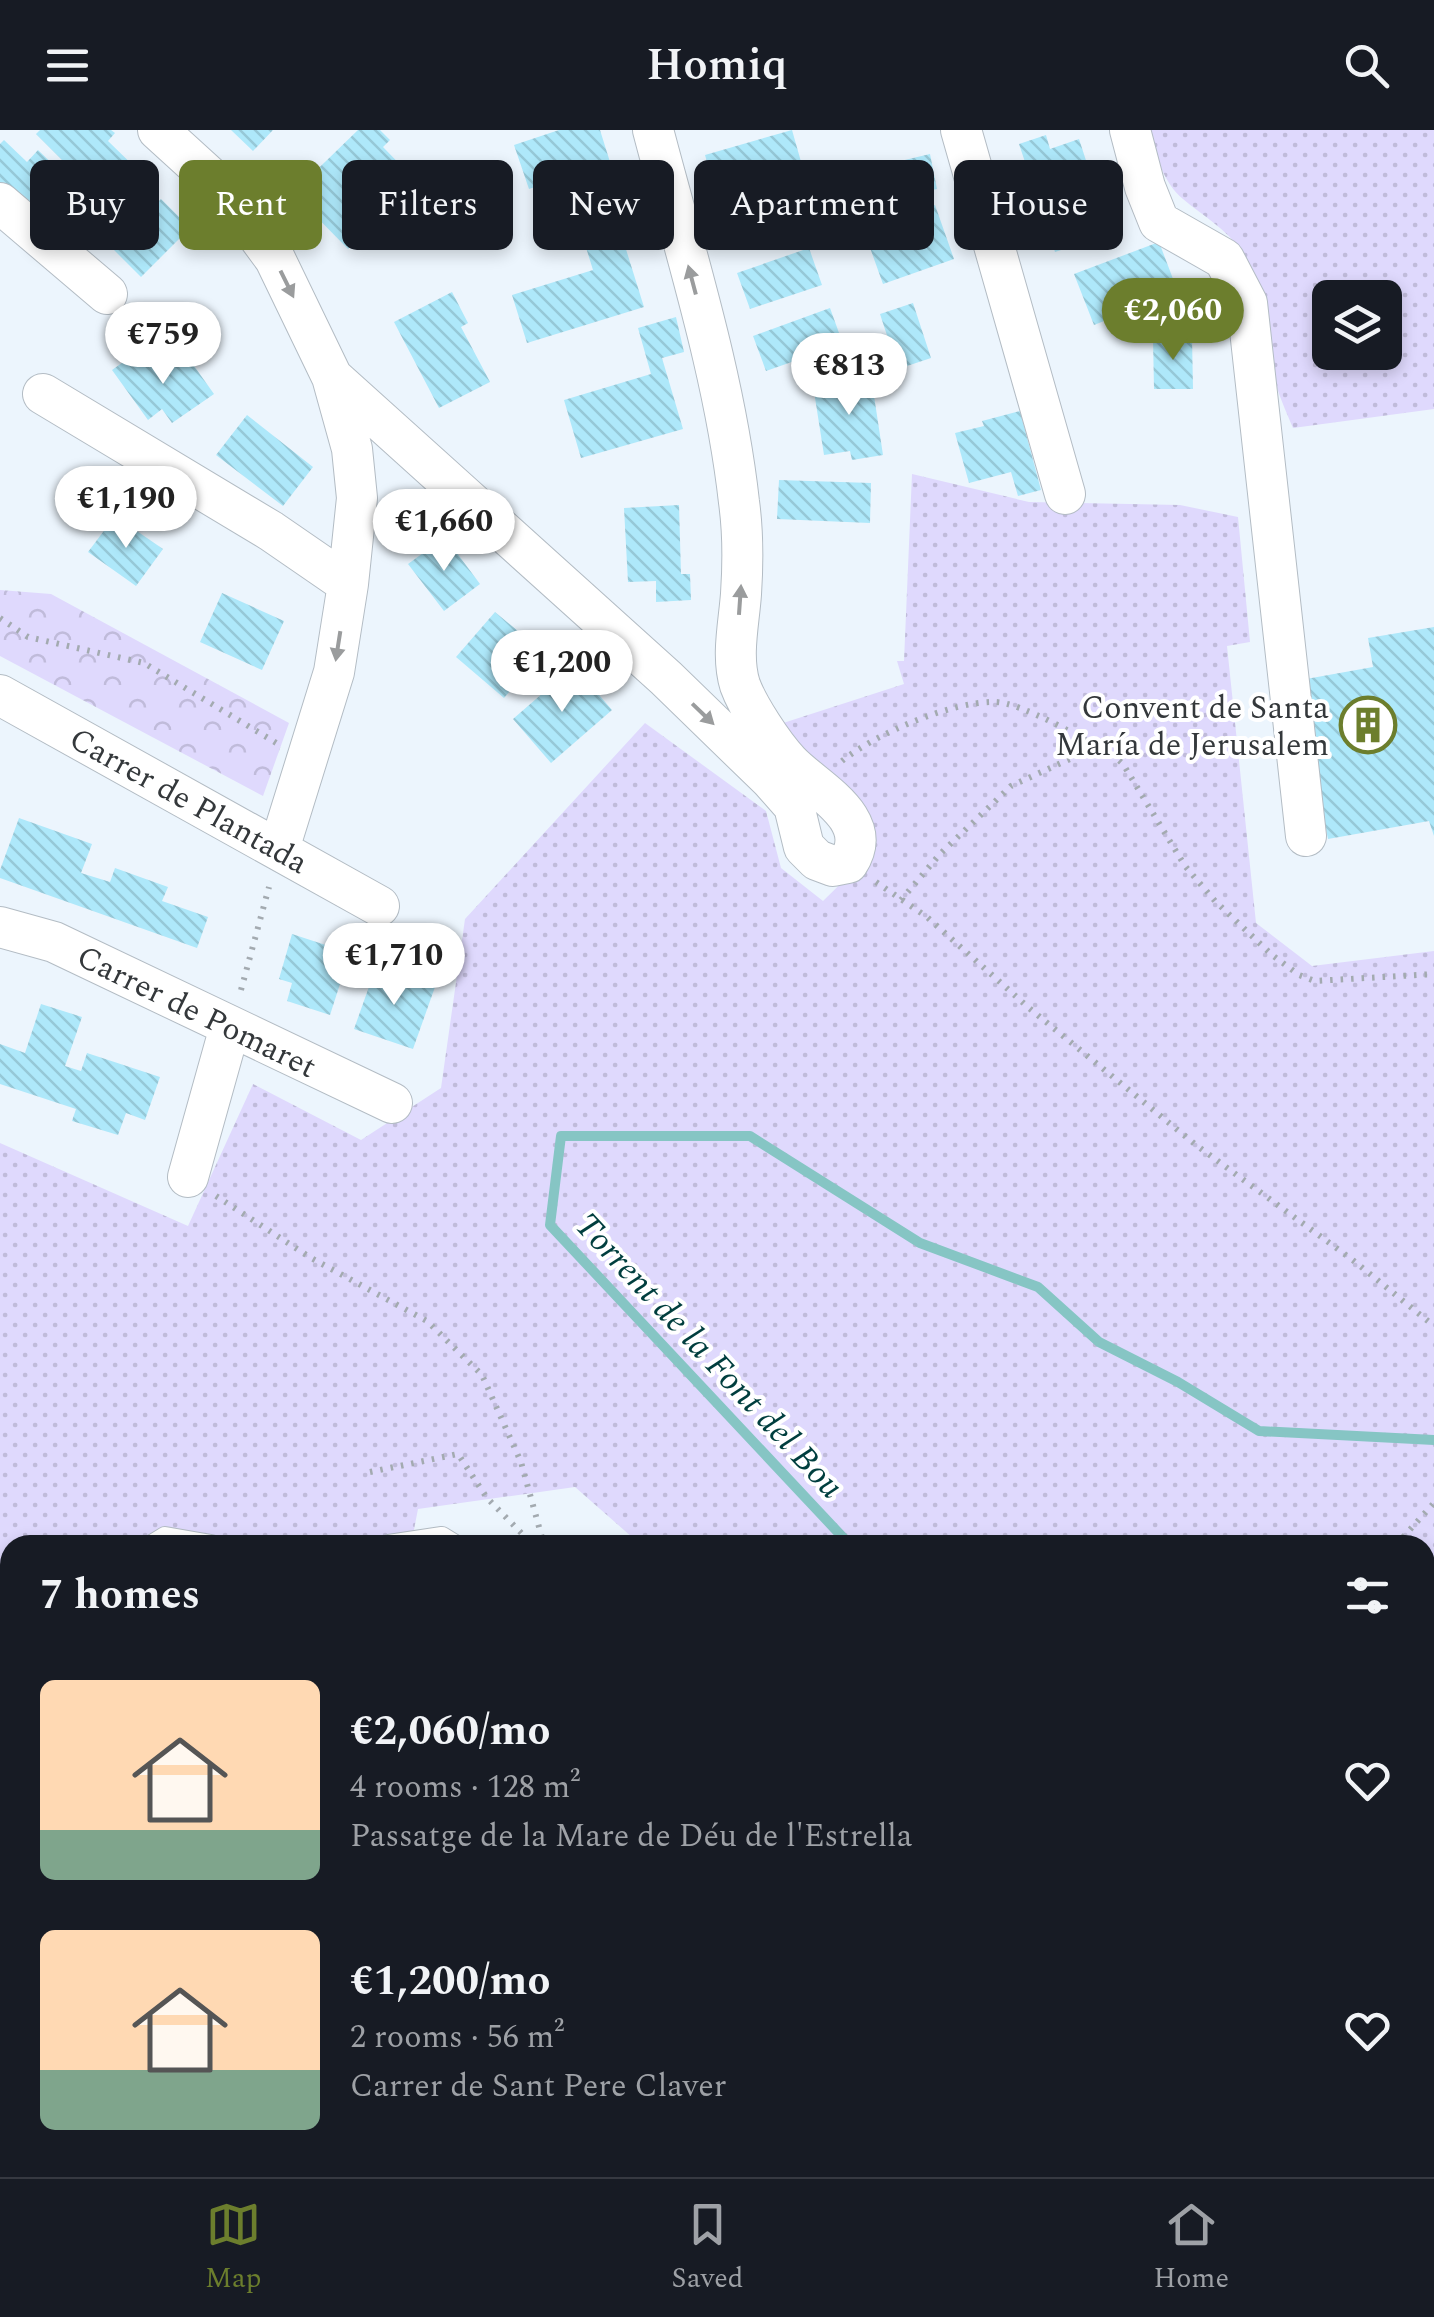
<!DOCTYPE html>
<meta charset="utf-8">
<style>
body{margin:0;font-family:Spectral,serif;background:#242831;color:#f1f3f6;height:100vh;display:flex;flex-direction:column;font-size:38px;white-space:nowrap}
*{box-sizing:border-box;margin:0}
p{font-size:32px;color:#9ea1a6}
.icon{flex:none;width:55px;height:55px;fill:none;stroke:currentColor;stroke-width:2;stroke-linecap:round;stroke-linejoin:round}
.map{position:relative;flex:1;overflow:hidden}
.side{position:absolute;left:0px;top:1405px;width:1435px;height:642px;display:flex;flex-direction:column;background:#171b24;border-radius:30px 30px 0 0;box-shadow:0 5px 15px #0003}
.side>*{flex:none}
.top-card{position:absolute;left:30px;top:30px;width:1375px;height:90px;display:flex;gap:20px}
.fabs{position:absolute;left:1312px;top:150px;display:grid;gap:20px}
.fabs a{display:grid;place-items:center;width:90px;height:90px;border-radius:15px;background:#171b24;box-shadow:0 5px 15px #0003;font-size:50px}
.price{position:absolute;translate:-50% -85px;padding:0 22px;border-radius:35px;background:#fff;color:#222;font-size:32px;line-height:65px;filter:drop-shadow(0 2px 5px #0008)}
.price::after{content:'';position:absolute;left:50%;top:60px;width:30px;height:22px;margin-left:-15px;background:inherit;clip-path:polygon(0 0,100% 0,50% 100%)}
.price.current{background:#6c7e2d;color:#fff}
ul{padding:0;list-style:none}
li{display:flex;align-items:center;gap:30px;height:250px;padding:0 40px}
li span{display:grid;place-items:center;flex:none;width:280px;height:200px;border-radius:15px;color:#555}
li>.icon{margin-inline-start:auto}
span .icon{width:120px;height:120px;fill:#fffc;stroke-width:1}
li b{font-size:42px}
h2{display:flex;justify-content:space-between;align-items:center;height:120px;padding:0 40px;font-size:42px}
.chip{padding:0 35px;border-radius:15px;background:#171b24;box-shadow:0 5px 15px #0003;font-size:35px;line-height:90px}
.chip.current{background:#6c7e2d;color:#fff}
header{display:flex;justify-content:space-between;align-items:center;height:130px;padding:0 40px;background:#171b24;font-size:45px;font-weight:600}
.tab-bar{display:flex;justify-content:space-around;align-items:center;height:140px;border-top:2px solid #363941;background:#171b24;font-size:28px;color:#9ea1a6}
.tab-bar a{display:grid;justify-items:center;gap:5px}
.tab-bar .current{color:#6c7e2d}
.map>svg:first-child{display:block}
.grass{fill:url(#grass-dots);fill-rule:evenodd}
.park{fill:url(#park-crowns)}
.lines{fill:none;stroke-linecap:round;stroke-linejoin:round}
.stream{stroke:#86c5c4;stroke-width:10}
.building{fill:url(#building-back-hatch)}
.lane-casing{stroke:#b3bcc4;stroke-width:22}
.street-casing{stroke:#b3bcc4;stroke-width:42}
.path{stroke:#a3aab0;stroke-width:6;stroke-dasharray:2.5 8;stroke-linecap:butt}
.lane{stroke:#fff;stroke-width:20}
.street{stroke:#fff;stroke-width:40}
.oneway{fill:#9a9c9d}
.labels{text-anchor:middle;stroke-width:8;stroke-linejoin:round;paint-order:stroke}
.poi-label{font-size:32px;fill:#34383b;stroke:#fff;text-anchor:end}
.street-label{font-size:32px;fill:#34383b;stroke:#fff}
.water-label{font-size:35px;font-style:italic;fill:#003e3e;stroke:#fff}
</style>
<header><svg class="icon" aria-label="menu" viewBox="0 0 24 24"><path d="M4 6h16M4 12h16M4 18h16"/></svg>Homiq<svg class="icon" aria-label="search" viewBox="0 0 24 24"><circle cx="10" cy="10" r="6"/><path d="M15 15l6 6"/></svg></header>
<div class="map">
<svg width="1434" height="2047" viewBox="0 0 1434 2047">
<defs>
<pattern id="grass-dots" width="8" height="8" patternUnits="userSpaceOnUse" patternTransform="scale(2.5)"><rect width="8" height="8" fill="#dfd9fd"/><path d="M2 2h.1M6 6h.1" fill="none" stroke="#c0bbda" stroke-width="1.8" stroke-linecap="round"/></pattern>
<pattern id="park-crowns" width="20" height="18" patternUnits="userSpaceOnUse" patternTransform="scale(2.5)"><rect width="20" height="18" fill="#dfd9fd"/><path d="M2 6a3 3 0 1 1 6 0M12 15a3 3 0 1 1 6 0" fill="none" stroke="#c0bbda"/></pattern>
<pattern id="building-back-hatch" width="6" height="6" patternUnits="userSpaceOnUse" patternTransform="scale(2.5)"><rect width="6" height="6" fill="#aee8fa"/><path d="M-1 5l2 2M0 0l6 6M5-1l2 2" fill="none" stroke="#96c8d7"/></pattern>
</defs>
<rect width="100%" height="100%" fill="#ecf5fd"/>
<path class="grass" d="M1150,0h284v279l-141,19c-7,-17 -15,-34 -19,-51 -9,-43 -6,-90 -33,-127 -16,-22 -38,-34 -58,-51 -20,-17 -28,-45 -33,-69zM1330,168h55v54h-55z
M912,344l117,28 151,3 58,12 12,125 -23,4 29,277 56,43 122,-15v1226h-430l4,-9h417v-623h-784l-66,-58 -157,22 -7,36h-401v623h336l15,9h-361v-1034l188,83 65,-142 108,56 80,-52 24,-169 180,-196 121,88 15,57 42,33 52,-51 -21,-47 -77,-78 127,-41 -7,-23h7z"/>
<path class="park" d="M0,460l51,4 238,129 -26,73 -263,-140z"/>
<g class="lines">
<path class="stream" d="M850,1415l-300,-320 11,-89h189l170,107 118,44 61,55 79,40 81,49 175,9
M1425,1964l9,1"/>
</g>
<path class="building" d="M40,0h71l4,3 -7,8 39,38 -41,41 -18,-18 -35,36 -53,-52v-42l4,-4 23,22 11,-12 27,26 6,-7 -35,-35z
M231,0h42l-20,21z
M358,0h22l10,10 -7,7 34,35 -69,67 -55,-56z
M559,0h41l10,32 -81,27 -15,-44z
M792,0l25,88 -87,25 -25,-88z
M1046,5l4,14 29,-10 31,95 -55,18 -36,-108z
M930,24l7,35 -75,17 -8,-34z
M161,69l29,29 -49,49 -29,-29z
M935,75l19,54 -71,25 -19,-53z
M615,84l29,93 -117,36 -15,-48 81,-25 -14,-45z
M1159,112l19,50 -84,33 -20,-51z
M809,118l13,37 -72,24 -13,-36z
M452,162l16,31 -7,4 29,55 -51,26 -45,-86z
M913,173l18,55 -33,11 -18,-55z
M830,178l13,36 -77,27 -13,-35z
M676,187l8,35 -22,6 21,71 -102,29 -17,-58 87,-26 -13,-46z
M1192,207l1,52h-39l-1,-51z
M140,220l19,26 28,-20 27,38 -42,29 -10,-14 -14,11 -36,-50z
M871,246l12,79 -31,5 -2,-9 -26,4 -11,-70z
M1020,281l21,79 -23,6 -7,-24 -42,11 -14,-50 29,-7 -2,-5z
M247,285l66,52 -30,39 -67,-51z
M779,350l92,3 -1,40 -93,-4z
M679,375l2,69h9l1,26 -35,2v-21l-28,1 -4,-74z
M115,386l48,33 -27,37 -48,-34z
M445,407l35,47 -36,27 -36,-47z
M222,463l62,28 -22,49 -62,-28z
M495,482l48,40 -39,46 -48,-41z
M1434,497v209l-5,-15 -101,18 -33,-158 78,-14 -5,-29z
M574,536l38,44 -61,53 -38,-44z
M19,688l73,26 -11,29 29,9 5,-14 53,19 -6,14 46,16 -11,31 -197,-70v-8z
M292,804l58,19 -20,62 -43,-14 5,-18 -13,-4z
M376,837l59,20 -22,62 -59,-20z
M41,874l41,13 -17,49 16,5 6,-18 73,24 -15,43 -19,-7 -8,22 -46,-14 4,-12 -76,-25v-40l25,9z"/>
<g class="lines">
<g class="lane-casing">
<path id="lane" d="M152,1415l13,-8 46,8
M389,1415l53,-8 13,8"/>
</g>
<g class="street-casing">
<path id="street" d="M158,0l67,61 50,68 57,118 334,301 105,102 23,26 10,41 13,13 16,6 15,-3c29,-45 -34,-74 -59,-101 -16,-17 -41,-55 -49,-77 -9,-29 -1,-62 1,-91 2,-30 2,-63 -2,-92 -14,-126 -54,-250 -86,-372
M961,0l104,364
M1130,0l15,57 14,35 65,37 23,44 59,533
M0,73l107,91
M43,264l228,137 77,53
M0,565l379,211
M279,719l55,-177 14,-88 9,-86 -5,-49 -20,-72
M0,797l54,15 338,161
M188,1047l42,-150"/>
</g>
<path class="path" d="M0,488l28,19 116,26 134,81
M842,631c33,-27 108,-59 151,-59 28,-1 95,40 121,54l9,8 62,102 30,35 57,54 27,20 16,6 119,-7
M876,752l51,35 102,91 167,137 158,116 80,65
M901,770l39,-46 71,-68 85,-39
M241,860l28,-103
M216,1066l95,62 116,63 55,54 39,87 23,83
M370,1342l88,-18 29,44 46,47
M1396,1415l38,-42
M1425,1641l9,4
M1425,1850l9,10
M726,2047h26"/>
<use href="#lane" class="lane"/>
<use href="#street" class="street"/>
</g>
<defs><path id="oneway-solid" d="M-6-.8H1V-3.2L6.5 0L1 3.2V.8H-6Z" transform="scale(2.5)"/></defs>
<g class="oneway">
<use href="#oneway-solid" transform="translate(692 150) rotate(-105)"/>
<use href="#oneway-solid" transform="translate(287 154) rotate(64)"/>
<use href="#oneway-solid" transform="translate(740 470) rotate(-86)"/>
<use href="#oneway-solid" transform="translate(338 516) rotate(99)"/>
<use href="#oneway-solid" transform="translate(703 584) rotate(44)"/>
</g>
<defs>
<g id="building-ring" transform="scale(2.875)"><circle r="9.5" fill="#fff" stroke="#6c7e2d" stroke-width="1.5"/><path d="M-4-6H4V6H1V3H-1V6H-4ZM-2.5-4.3h1.7v1.8h-1.7ZM.8-4.3h1.7v1.8H.8ZM-2.5-1h1.7V.8h-1.7ZM.8-1h1.7V.8H.8Z" fill="#6c7e2d"/></g>
</defs>
<g fill-rule="evenodd">
<use href="#building-ring" x="1368" y="595"/>
</g>
<g class="labels">
<g class="poi-label">
<text x="1329" y="588">Convent de Santa<tspan x="1329" dy="37">María de Jerusalem</tspan></text>
</g>
<g class="street-label">
<text transform="translate(189 670) rotate(29)" y="11">Carrer de Plantada</text>
<text transform="translate(197 881) rotate(26)" y="11">Carrer de Pomaret</text>
</g>
<g class="water-label">
<text transform="translate(710 1225) rotate(47)" y="12">Torrent de la Font del Bou</text>
</g>
</g>
</svg>
<div class="fabs">
<a><svg class="icon" aria-label="layers" viewBox="0 0 24 24"><path d="M12 4l9 5-9 5-9-5zM3 14l9 5 9-5"/></svg></a>
</div>
<b class="price current" style="left:1173px;top:233px">€2,060</b>
<b class="price" style="left:163px;top:257px">€759</b>
<b class="price" style="left:849px;top:288px">€813</b>
<b class="price" style="left:126px;top:421px">€1,190</b>
<b class="price" style="left:444px;top:444px">€1,660</b>
<b class="price" style="left:562px;top:585px">€1,200</b>
<b class="price" style="left:394px;top:878px">€1,710</b>
<div class="top-card">
<a class="chip">Buy</a>
<a class="chip current">Rent</a>
<a class="chip">Filters</a>
<a class="chip">New</a>
<a class="chip">Apartment</a>
<a class="chip">House</a>
</div>
<section class="side">
<h2>7 homes<svg class="icon" aria-label="filters" viewBox="0 0 24 24"><path d="M4 7h16M4 17h16"/><circle cx="9" cy="7" r="2"/><circle cx="15" cy="17" r="2"/></svg></h2>
<ul>
<li><span style="background:linear-gradient(#ffd9b3 75%,#7fa58c 0)"><svg class="icon" aria-label="home" viewBox="0 0 24 24"><path d="M3 11l9-7 9 7M6 9v11h12V9"/></svg></span><div><b>€2,060/mo</b><p>4 rooms · 128 m²</p><p>Passatge de la Mare de Déu de l'Estrella</p></div><svg class="icon" aria-label="heart" viewBox="0 0 24 24"><path d="M12 20l-8-8c-3-5 5-10 8-4 3-6 11-1 8 4z"/></svg></li>
<li><span style="background:linear-gradient(#ffd9b3 70%,#7fa58c 0)"><svg class="icon" aria-label="home" viewBox="0 0 24 24"><path d="M3 11l9-7 9 7M6 9v11h12V9"/></svg></span><div><b>€1,200/mo</b><p>2 rooms · 56 m²</p><p>Carrer de Sant Pere Claver</p></div><svg class="icon" aria-label="heart" viewBox="0 0 24 24"><path d="M12 20l-8-8c-3-5 5-10 8-4 3-6 11-1 8 4z"/></svg></li>
</ul>
</section>
</div>
<nav class="tab-bar">
<a class="current"><svg class="icon" aria-label="map" viewBox="0 0 24 24"><path d="M3 6l6-2 6 2 6-2v14l-6 2-6-2-6 2zM9 4v14M15 6v14"/></svg>Map</a>
<a><svg class="icon" aria-label="saved" viewBox="0 0 24 24"><path d="M7 4h10v16l-5-4-5 4z"/></svg>Saved</a>
<a><svg class="icon" aria-label="home" viewBox="0 0 24 24"><path d="M3 11l9-7 9 7M6 9v11h12V9"/></svg>Home</a>
</nav>
